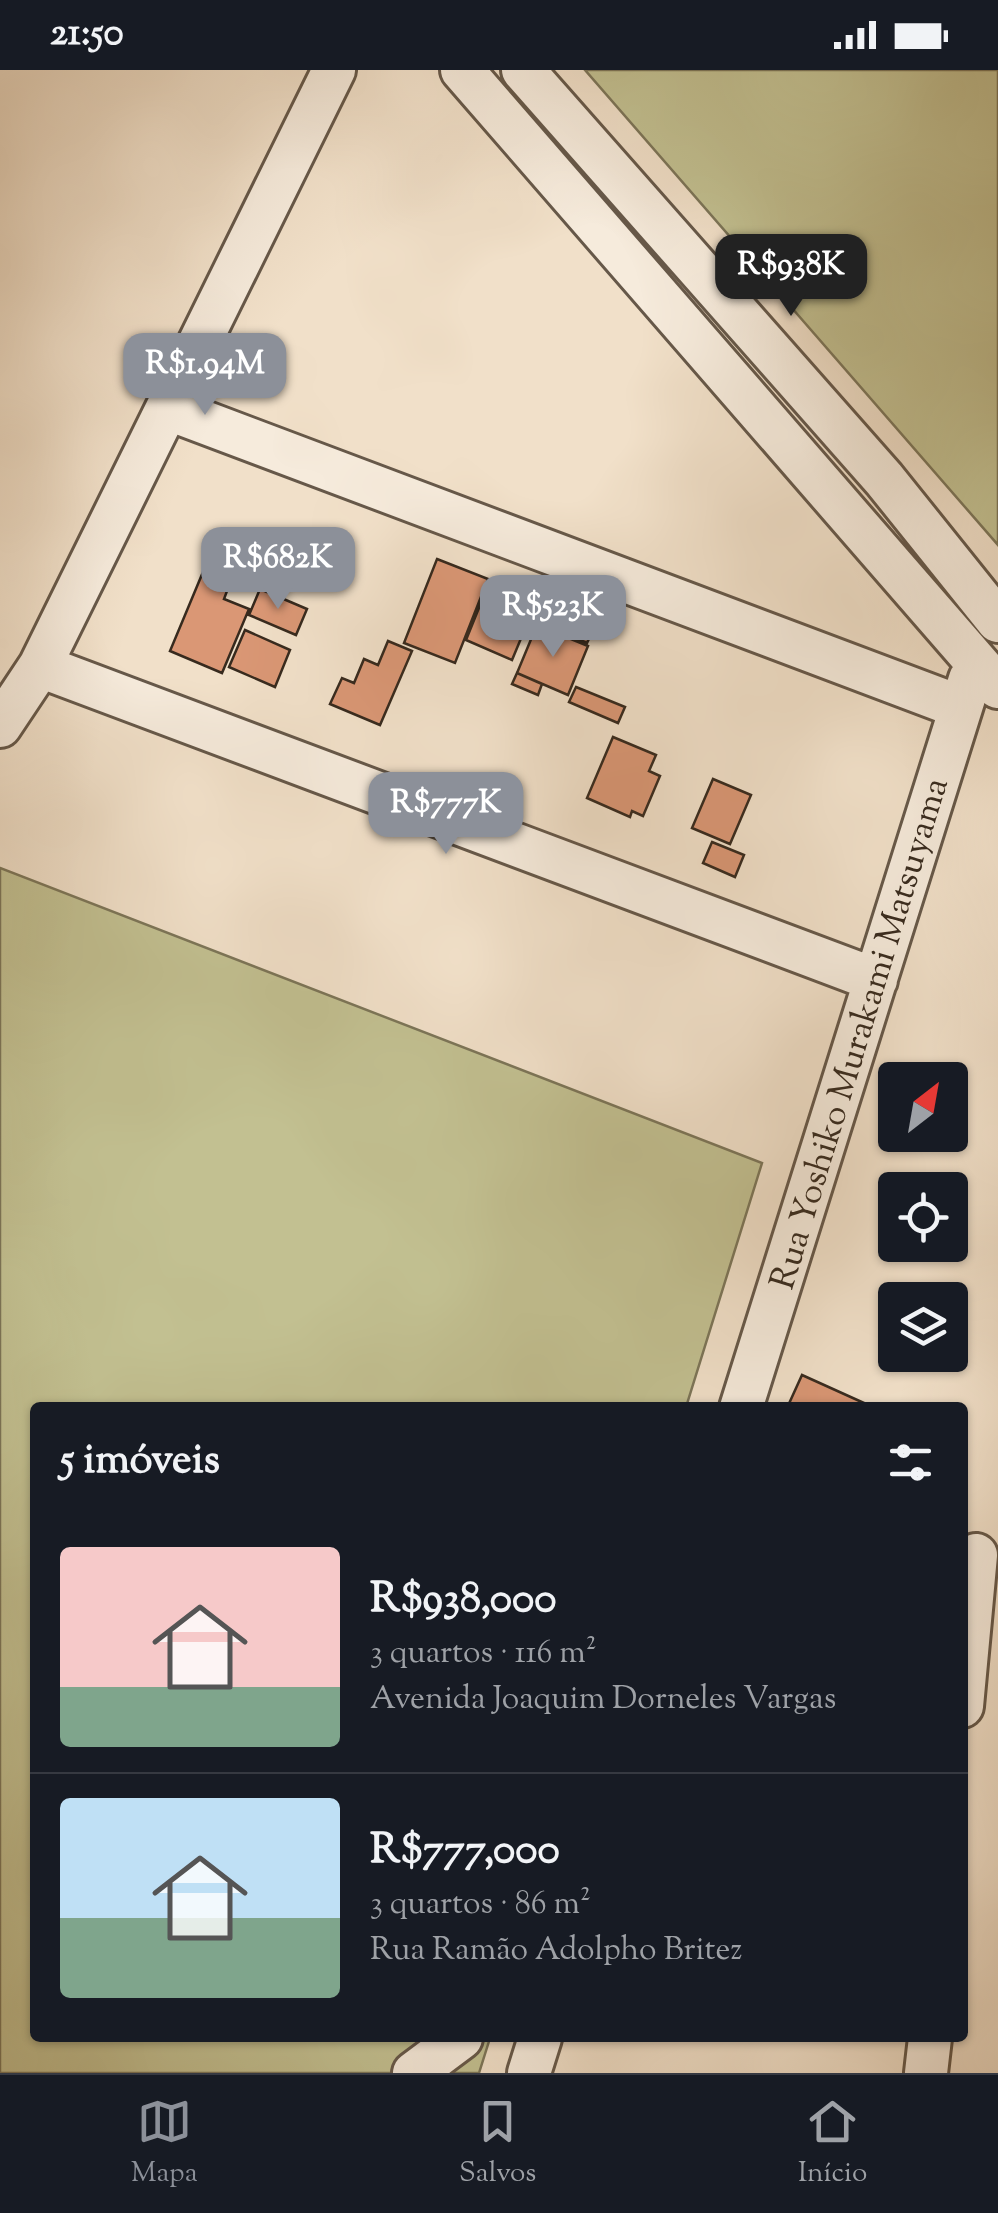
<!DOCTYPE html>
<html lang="pt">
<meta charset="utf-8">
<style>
body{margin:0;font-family:"Sorts Mill Goudy",serif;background:#242831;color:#f1f3f6;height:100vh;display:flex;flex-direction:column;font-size:38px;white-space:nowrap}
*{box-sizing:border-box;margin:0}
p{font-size:32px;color:#9ea1a6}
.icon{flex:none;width:55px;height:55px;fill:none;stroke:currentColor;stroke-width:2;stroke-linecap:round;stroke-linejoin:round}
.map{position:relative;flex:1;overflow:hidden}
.details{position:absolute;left:30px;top:1332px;width:938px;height:640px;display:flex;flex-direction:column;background:#171b24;border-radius:10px;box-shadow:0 2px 8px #0004}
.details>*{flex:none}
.needle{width:65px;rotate:31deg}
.buttons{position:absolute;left:878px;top:992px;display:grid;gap:20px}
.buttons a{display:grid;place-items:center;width:90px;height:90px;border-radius:10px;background:#171b24;box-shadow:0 2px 8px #0004;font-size:50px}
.price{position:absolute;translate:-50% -85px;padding:0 22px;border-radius:20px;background:#8c9099;color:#fff;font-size:32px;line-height:65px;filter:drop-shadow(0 2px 5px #0008)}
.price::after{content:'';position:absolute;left:50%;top:60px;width:30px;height:22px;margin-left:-15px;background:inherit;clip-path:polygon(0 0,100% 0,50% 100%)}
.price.selected{background:#222;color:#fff}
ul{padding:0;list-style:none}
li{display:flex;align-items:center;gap:30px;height:250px;padding:0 30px}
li+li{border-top:2px solid #363941}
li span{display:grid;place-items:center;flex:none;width:280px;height:200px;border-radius:10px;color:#555}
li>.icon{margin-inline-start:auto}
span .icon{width:120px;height:120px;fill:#fffc;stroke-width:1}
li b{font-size:42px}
h2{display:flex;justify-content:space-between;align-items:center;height:120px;padding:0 30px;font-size:42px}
.status{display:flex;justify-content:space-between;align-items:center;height:70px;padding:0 50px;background:#171b24;direction:ltr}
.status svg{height:28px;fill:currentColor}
.dock{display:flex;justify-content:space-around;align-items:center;height:140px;border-top:2px solid #363941;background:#171b24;font-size:28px;color:#9ea1a6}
.dock a{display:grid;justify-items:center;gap:5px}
.dock .selected{color:#8c9099}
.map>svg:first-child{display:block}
.green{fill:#c2c091;stroke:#7c7558;stroke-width:2.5}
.building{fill:#da9775;stroke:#372a1e;stroke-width:2.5}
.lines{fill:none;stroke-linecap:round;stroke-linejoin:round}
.minor-casing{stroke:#665849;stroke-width:48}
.minor{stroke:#f6ebdc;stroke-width:42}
.labels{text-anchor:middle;stroke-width:8;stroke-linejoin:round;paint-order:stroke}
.street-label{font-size:35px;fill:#372a1e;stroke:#f6ebdc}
</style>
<div class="status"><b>21:50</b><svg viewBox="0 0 49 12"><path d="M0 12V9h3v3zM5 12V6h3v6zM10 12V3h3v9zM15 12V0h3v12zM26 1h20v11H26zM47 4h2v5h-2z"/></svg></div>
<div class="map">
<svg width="998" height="2003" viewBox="0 0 998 2003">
<rect width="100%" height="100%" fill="#f1e0c9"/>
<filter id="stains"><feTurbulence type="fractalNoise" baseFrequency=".002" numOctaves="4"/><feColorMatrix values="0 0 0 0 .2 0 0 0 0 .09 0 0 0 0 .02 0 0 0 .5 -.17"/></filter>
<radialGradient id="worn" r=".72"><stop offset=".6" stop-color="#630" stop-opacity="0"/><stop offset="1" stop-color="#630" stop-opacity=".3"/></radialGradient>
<path class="green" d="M585,0h413v475z
M0,798l762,295 -76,244 -651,1v630h455l-11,35h-479z"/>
<path class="building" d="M437,489l51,20 -33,84 -51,-20z
M203,502l27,11 -6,16 25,10 -27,64 -52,-22z
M260,519l47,20 -11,26 -47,-20z
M485,523l47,19 -20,48 -46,-20z
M550,531l47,20 -10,22 -46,-20z
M537,555l51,21 -20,49 -51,-22z
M245,560l45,20 -15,37 -46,-20z
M388,571l24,10 -32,74 -50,-21 12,-26 12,5 10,-24 14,6z
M517,603l25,11 -4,11 -26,-11z
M576,617l49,20 -7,16 -49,-21z
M613,667l43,18 -7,16 11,5 -17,40 -11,-5 -2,6 -43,-19z
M713,709l38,16 -21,49 -38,-16z
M712,772l32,13 -9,22 -32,-14z
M802,1305l73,33h-88z"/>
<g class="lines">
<g class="minor-casing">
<path id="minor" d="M462,0l536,617
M523,0l361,409 114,142
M169,339l791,298
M40,596l836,314
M0,656l40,-60 294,-596
M741,1338l229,-729
M962,1636l14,-151
M414,2003l47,-35
M529,2003l11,-35
M926,2003l4,-35"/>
</g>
<use href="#minor" class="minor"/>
</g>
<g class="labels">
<g class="street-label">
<text transform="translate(858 963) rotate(-73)" y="12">Rua Yoshiko Murakami Matsuyama</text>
</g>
</g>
<rect width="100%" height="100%" filter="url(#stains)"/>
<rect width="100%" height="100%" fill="url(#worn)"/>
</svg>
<div class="buttons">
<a><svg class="needle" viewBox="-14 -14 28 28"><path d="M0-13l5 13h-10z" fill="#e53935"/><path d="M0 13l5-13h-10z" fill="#9ea1a6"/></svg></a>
<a><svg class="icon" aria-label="locate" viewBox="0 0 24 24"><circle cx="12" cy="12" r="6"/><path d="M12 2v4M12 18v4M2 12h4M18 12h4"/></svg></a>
<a><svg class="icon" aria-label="layers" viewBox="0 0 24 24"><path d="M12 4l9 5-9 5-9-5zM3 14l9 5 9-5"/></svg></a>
</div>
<b class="price selected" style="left:791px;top:249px">R$938K</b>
<b class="price" style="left:205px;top:348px">R$1.94M</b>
<b class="price" style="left:278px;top:542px">R$682K</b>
<b class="price" style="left:553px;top:590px">R$523K</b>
<b class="price" style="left:446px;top:787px">R$777K</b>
<section class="details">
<h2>5 imóveis<svg class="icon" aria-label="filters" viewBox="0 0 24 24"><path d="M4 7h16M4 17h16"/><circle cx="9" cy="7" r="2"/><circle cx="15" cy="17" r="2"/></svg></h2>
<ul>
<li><span style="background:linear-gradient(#f6c9c9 70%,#7fa58c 0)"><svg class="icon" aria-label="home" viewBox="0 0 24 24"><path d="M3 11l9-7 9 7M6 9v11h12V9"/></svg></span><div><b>R$938,000</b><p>3 quartos · 116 m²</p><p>Avenida Joaquim Dorneles Vargas</p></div></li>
<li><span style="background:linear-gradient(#bfe0f5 60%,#7fa58c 0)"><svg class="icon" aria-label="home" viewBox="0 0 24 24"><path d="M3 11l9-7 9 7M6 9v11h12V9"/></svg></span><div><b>R$777,000</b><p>3 quartos · 86 m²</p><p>Rua Ramão Adolpho Britez</p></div></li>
</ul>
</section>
</div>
<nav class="dock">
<a class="selected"><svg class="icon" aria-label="map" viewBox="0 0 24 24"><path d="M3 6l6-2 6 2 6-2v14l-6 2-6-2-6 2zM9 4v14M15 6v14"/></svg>Mapa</a>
<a><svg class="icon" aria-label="saved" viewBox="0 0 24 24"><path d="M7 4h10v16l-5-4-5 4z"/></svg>Salvos</a>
<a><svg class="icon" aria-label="home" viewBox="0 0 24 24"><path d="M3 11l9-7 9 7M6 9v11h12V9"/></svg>Início</a>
</nav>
